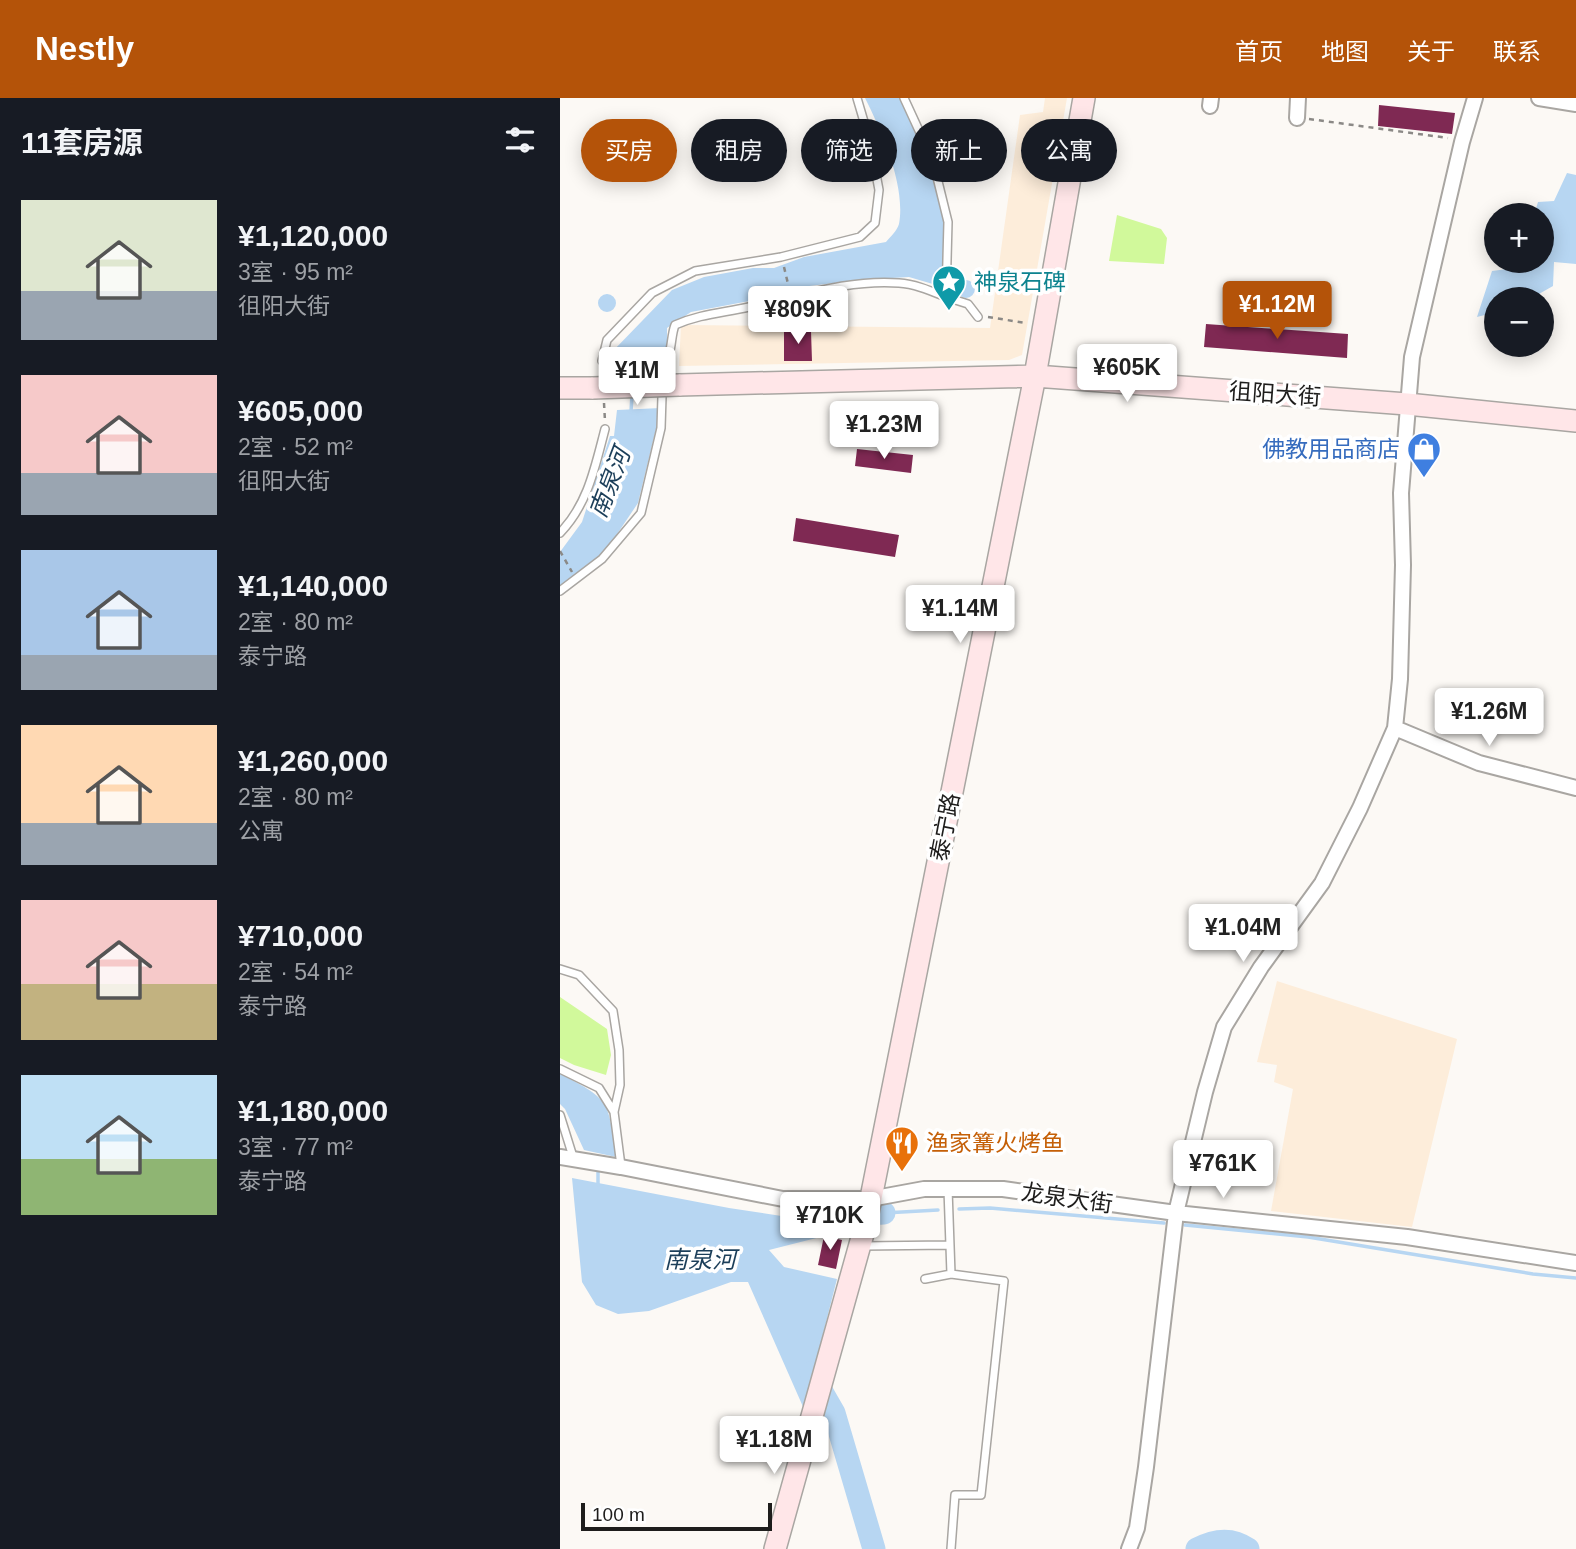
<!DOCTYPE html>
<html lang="zh">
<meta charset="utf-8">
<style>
body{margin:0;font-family:Arial,"Noto Sans SC",sans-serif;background:#20242c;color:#f1f3f6;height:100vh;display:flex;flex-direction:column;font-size:26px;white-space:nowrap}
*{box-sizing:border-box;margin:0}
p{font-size:23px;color:#9ea1a6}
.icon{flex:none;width:38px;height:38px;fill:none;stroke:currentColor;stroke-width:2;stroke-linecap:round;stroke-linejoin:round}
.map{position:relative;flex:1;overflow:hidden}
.sheet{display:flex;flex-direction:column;background:#171b24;width:560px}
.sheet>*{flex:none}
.hud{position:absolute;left:21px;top:21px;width:665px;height:63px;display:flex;gap:14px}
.fabs{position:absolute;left:924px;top:105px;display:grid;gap:14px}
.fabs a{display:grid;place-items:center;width:70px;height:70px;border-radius:50%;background:#171b24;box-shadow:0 4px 18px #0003;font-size:35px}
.scale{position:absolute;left:21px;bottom:18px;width:191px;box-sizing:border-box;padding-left:7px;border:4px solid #1e1d1c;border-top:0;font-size:19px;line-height:24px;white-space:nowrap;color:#1e1d1c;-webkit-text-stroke:5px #fff;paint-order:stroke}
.price{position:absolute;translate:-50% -60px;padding:0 16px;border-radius:7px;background:#fff;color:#222;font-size:23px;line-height:46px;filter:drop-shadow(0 2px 4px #0008)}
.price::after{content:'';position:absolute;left:50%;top:42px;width:21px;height:16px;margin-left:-10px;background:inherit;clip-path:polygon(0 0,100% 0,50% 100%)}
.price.selected{background:#b45309;color:#fff}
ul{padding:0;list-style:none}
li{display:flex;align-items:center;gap:21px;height:175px;padding:0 21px}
li span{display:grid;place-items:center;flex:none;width:196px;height:140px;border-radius:0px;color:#555}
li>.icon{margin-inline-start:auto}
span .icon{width:84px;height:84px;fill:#fffc;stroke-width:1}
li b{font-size:30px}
h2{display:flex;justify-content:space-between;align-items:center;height:84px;padding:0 21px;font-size:30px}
.pill{padding:0 24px;border-radius:32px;background:#171b24;box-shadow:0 4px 18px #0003;font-size:24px;line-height:63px}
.pill.selected{background:#b45309;color:#fff}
header{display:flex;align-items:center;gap:42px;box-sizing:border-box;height:98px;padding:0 35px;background:#b45309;color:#fff}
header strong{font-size:33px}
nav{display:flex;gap:38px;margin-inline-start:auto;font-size:24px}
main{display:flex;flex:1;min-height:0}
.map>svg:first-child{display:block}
.commercial{fill:#fdedda}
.green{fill:#d1f99b}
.water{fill:#b7d6f2}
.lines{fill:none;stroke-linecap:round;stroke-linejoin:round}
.stream{stroke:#b7d6f2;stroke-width:3.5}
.river{stroke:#b7d6f2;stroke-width:23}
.building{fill:#7f2953}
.lane-casing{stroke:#a9a6a2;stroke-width:10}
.street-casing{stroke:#a9a6a2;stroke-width:18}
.secondary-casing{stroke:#a9a6a2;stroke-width:24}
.path{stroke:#8b8986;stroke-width:2.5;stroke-dasharray:5 5;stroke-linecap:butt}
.lane{stroke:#fff;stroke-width:7}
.street{stroke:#fff;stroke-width:14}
.secondary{stroke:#ffe6e8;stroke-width:21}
.secondary-bridge-casing{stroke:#a9a6a2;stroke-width:24;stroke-linecap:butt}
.secondary-bridge{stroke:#ffe6e8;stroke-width:21}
.labels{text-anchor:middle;stroke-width:7;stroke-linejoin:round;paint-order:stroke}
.culture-label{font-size:23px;fill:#0d838f;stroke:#fff;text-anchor:start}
.street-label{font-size:23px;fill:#1e1d1c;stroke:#fff}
.shop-label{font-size:23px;fill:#366cbe;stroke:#fff;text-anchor:end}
.food-label{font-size:23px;fill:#c56008;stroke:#fff;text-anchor:start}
.water-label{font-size:24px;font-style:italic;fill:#1b3e59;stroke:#fff}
</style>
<header>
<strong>Nestly</strong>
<nav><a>首页</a><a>地图</a><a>关于</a><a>联系</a></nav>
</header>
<main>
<section class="sheet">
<h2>11套房源<svg class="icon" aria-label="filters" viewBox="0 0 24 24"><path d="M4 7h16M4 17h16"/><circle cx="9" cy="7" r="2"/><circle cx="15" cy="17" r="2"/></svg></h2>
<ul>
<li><span style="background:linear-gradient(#dfe7d0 65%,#9aa5b1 0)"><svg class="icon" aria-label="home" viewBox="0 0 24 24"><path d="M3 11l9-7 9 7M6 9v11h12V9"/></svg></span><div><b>¥1,120,000</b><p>3室 · 95 m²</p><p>徂阳大街</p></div></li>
<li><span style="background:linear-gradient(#f6c9c9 70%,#9aa5b1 0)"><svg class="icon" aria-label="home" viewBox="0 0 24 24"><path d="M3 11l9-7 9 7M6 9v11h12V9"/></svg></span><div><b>¥605,000</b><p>2室 · 52 m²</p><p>徂阳大街</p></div></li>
<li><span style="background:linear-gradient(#a9c7e8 75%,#9aa5b1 0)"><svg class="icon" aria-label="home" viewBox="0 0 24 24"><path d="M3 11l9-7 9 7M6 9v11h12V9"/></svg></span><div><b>¥1,140,000</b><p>2室 · 80 m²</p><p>泰宁路</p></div></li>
<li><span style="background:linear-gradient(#ffd9b3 70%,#9aa5b1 0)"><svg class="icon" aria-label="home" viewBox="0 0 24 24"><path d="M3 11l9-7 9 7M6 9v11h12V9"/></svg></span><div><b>¥1,260,000</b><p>2室 · 80 m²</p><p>公寓</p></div></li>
<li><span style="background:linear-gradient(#f6c9c9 60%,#c2b280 0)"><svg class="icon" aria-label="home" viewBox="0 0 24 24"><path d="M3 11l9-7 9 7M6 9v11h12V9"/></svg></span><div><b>¥710,000</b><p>2室 · 54 m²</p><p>泰宁路</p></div></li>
<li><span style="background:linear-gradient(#bfe0f5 60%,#8fb573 0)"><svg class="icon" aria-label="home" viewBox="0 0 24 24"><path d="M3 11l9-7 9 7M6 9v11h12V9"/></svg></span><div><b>¥1,180,000</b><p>3室 · 77 m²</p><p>泰宁路</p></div></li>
</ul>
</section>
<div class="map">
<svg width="1016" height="1451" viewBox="0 0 1016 1451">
<rect width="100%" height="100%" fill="#fcf9f5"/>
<path class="commercial" d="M485,0h22l-45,257 -13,5 -330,6 2,-41 309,3 30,-213 23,-3z
M717,883l180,58 -45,188 -141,-16 22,-122 -19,-7 3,-17 -20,-3z"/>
<path class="green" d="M557,117l44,14 6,9 -3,26 -55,-3z
M0,899l47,32 4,26 -5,20 -32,-10 -14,-7z"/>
<path class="water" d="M305,0h36c17,40 37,80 43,124 3,20 1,45 -1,65l-34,-10 -50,3 -58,7 -35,11 -75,14 -24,16v40l-60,2 5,-18 60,-62 32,-13 49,-9h21l30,-11 82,-15c4,-5 11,-11 13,-18 7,-38 -17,-92 -34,-126z
M1007,75l9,2v89l-22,-2 -1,24 -23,13h-34v13l-19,5 15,-46 23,-3 1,-7h26v-46h-8l4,-13 16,-1z
M397 191a9 9 0 1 1 18 0a9 9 0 1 1-18 0Z
M38 205a9 9 0 1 1 18 0a9 9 0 1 1-18 0Z
M101,310l-23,95 -33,49 -45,35v-35l22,-30 28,-86h4l3,-26z
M0,976c52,26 48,28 56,83l-32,-7 -19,-41 -5,-5z
M12,1080l157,30 59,9 44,-2 20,3v11l-83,21 15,17 53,12 -33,130 -56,-127h-17l-82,29 -31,3 -22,-9 -14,-23z"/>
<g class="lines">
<path class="stream" d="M393,188l4,2
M71,314l1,-17
M38,1071v16
M399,1111l31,-1 174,15
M324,1115l54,-3
M625,1127l123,12 225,37 43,4"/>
<path class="river" d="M247,1120l77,-5
M251,1275l23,40 40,136
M637,1451c17,-9 34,-12 51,0"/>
</g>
<path class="building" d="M819,7l76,8 -3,21 -74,-8z
M646,226l142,10 -1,24 -143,-11z
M251,233l1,30h-28v-29z
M297,351l56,6 -2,18 -56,-7z
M236,420l103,17 -4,22 -102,-16z
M264,1138l18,4 -6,29 -18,-4z"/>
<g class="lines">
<g class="lane-casing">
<path id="lane" d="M386,199l22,7 10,13
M42,263l5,-21 45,-47 43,-22 86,-14 79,-20 15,-14 4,-33 -9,-48 -13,-44
M0,435c28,-29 35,-66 45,-104
M0,493l42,-32 39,-46 20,-85 2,-63c10,-11 7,-27 12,-40 25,-11 47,-12 74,-18 48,-10 99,-28 150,-24 16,1 32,8 47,14l2,-75 -15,-61 -29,-63
M0,871l19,6 34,36 6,39 1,35 -6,27
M0,971l39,19 15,24 7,54
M0,1017l14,45
M388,1091l3,85
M303,1148l87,-1
M365,1181l26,-5 53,7 -23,214h-26l-4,54"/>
</g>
<g class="street-casing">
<path id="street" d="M979,0l37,6
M650,8l1,-8
M737,20l1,-20
M835,630l84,35 97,25
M0,1059l61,10 162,32h87l54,-10h79l173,24 231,24 169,26
M569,1451l8,-21 9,-61 30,-254 29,-121 19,-65 37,-60 61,-84 38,-75 35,-80 5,-49 3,-114 -2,-72 11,-136 50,-215 13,-44"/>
</g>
<g class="secondary-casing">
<path id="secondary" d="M119,287l356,-9 372,28 169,17
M0,290h33
M215,1451l91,-326 169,-847 49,-278"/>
</g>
<path class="path" d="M749,21l139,19
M224,169l5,21
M428,219l38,6
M44,305l1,18
M0,453l12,21"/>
<use href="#lane" class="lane"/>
<use href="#street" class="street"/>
<use href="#secondary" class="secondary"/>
<g class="secondary-bridge-casing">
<path id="secondary-bridge" d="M33,290l86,-3"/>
</g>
<use href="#secondary-bridge" class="secondary-bridge"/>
</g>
<defs>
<g id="sight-pin" transform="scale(1.75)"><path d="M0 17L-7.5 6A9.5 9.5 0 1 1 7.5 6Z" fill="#0f9aa8" stroke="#fff"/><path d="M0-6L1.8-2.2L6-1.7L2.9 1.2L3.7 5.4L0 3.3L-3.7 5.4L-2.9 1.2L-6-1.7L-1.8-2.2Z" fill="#fff"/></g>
<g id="shop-pin" transform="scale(1.75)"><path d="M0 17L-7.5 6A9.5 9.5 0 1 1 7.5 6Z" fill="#3f7fe0" stroke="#fff"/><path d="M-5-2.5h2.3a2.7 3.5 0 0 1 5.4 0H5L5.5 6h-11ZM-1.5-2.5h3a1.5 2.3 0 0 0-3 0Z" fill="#fff"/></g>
<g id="restaurant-pin" transform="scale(1.75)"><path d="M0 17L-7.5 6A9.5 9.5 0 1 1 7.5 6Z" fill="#e8710a" stroke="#fff"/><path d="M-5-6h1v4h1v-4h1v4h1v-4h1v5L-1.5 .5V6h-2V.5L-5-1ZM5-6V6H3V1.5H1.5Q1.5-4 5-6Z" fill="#fff"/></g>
</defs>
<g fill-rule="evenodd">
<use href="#sight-pin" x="389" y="184"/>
<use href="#shop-pin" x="864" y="351"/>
<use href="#restaurant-pin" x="342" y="1045"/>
</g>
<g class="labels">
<g class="culture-label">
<text x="414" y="192">神泉石碑</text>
</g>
<g class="street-label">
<text transform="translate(715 296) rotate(4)" y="8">徂阳大街</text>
<text transform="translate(385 729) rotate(-79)" y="8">泰宁路</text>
<text transform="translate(507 1100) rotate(8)" y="8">龙泉大街</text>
</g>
<g class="shop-label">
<text x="840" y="359">佛教用品商店</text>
</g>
<g class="food-label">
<text x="366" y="1053">渔家篝火烤鱼</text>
</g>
<g class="water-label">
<text transform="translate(50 385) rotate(-69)" y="8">南泉河</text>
<text x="140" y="1170">南泉河</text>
</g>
</g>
</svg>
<div class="fabs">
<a>+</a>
<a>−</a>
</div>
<div class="scale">100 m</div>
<b class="price selected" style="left:717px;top:243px">¥1.12M</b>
<b class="price" style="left:238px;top:248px">¥809K</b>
<b class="price" style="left:567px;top:306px">¥605K</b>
<b class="price" style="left:77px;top:309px">¥1M</b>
<b class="price" style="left:324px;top:363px">¥1.23M</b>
<b class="price" style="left:400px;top:547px">¥1.14M</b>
<b class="price" style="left:929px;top:650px">¥1.26M</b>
<b class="price" style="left:683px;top:866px">¥1.04M</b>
<b class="price" style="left:663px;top:1102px">¥761K</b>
<b class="price" style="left:270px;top:1154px">¥710K</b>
<b class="price" style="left:214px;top:1378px">¥1.18M</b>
<div class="hud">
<a class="pill selected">买房</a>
<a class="pill">租房</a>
<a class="pill">筛选</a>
<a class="pill">新上</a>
<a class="pill">公寓</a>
</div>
</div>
</main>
